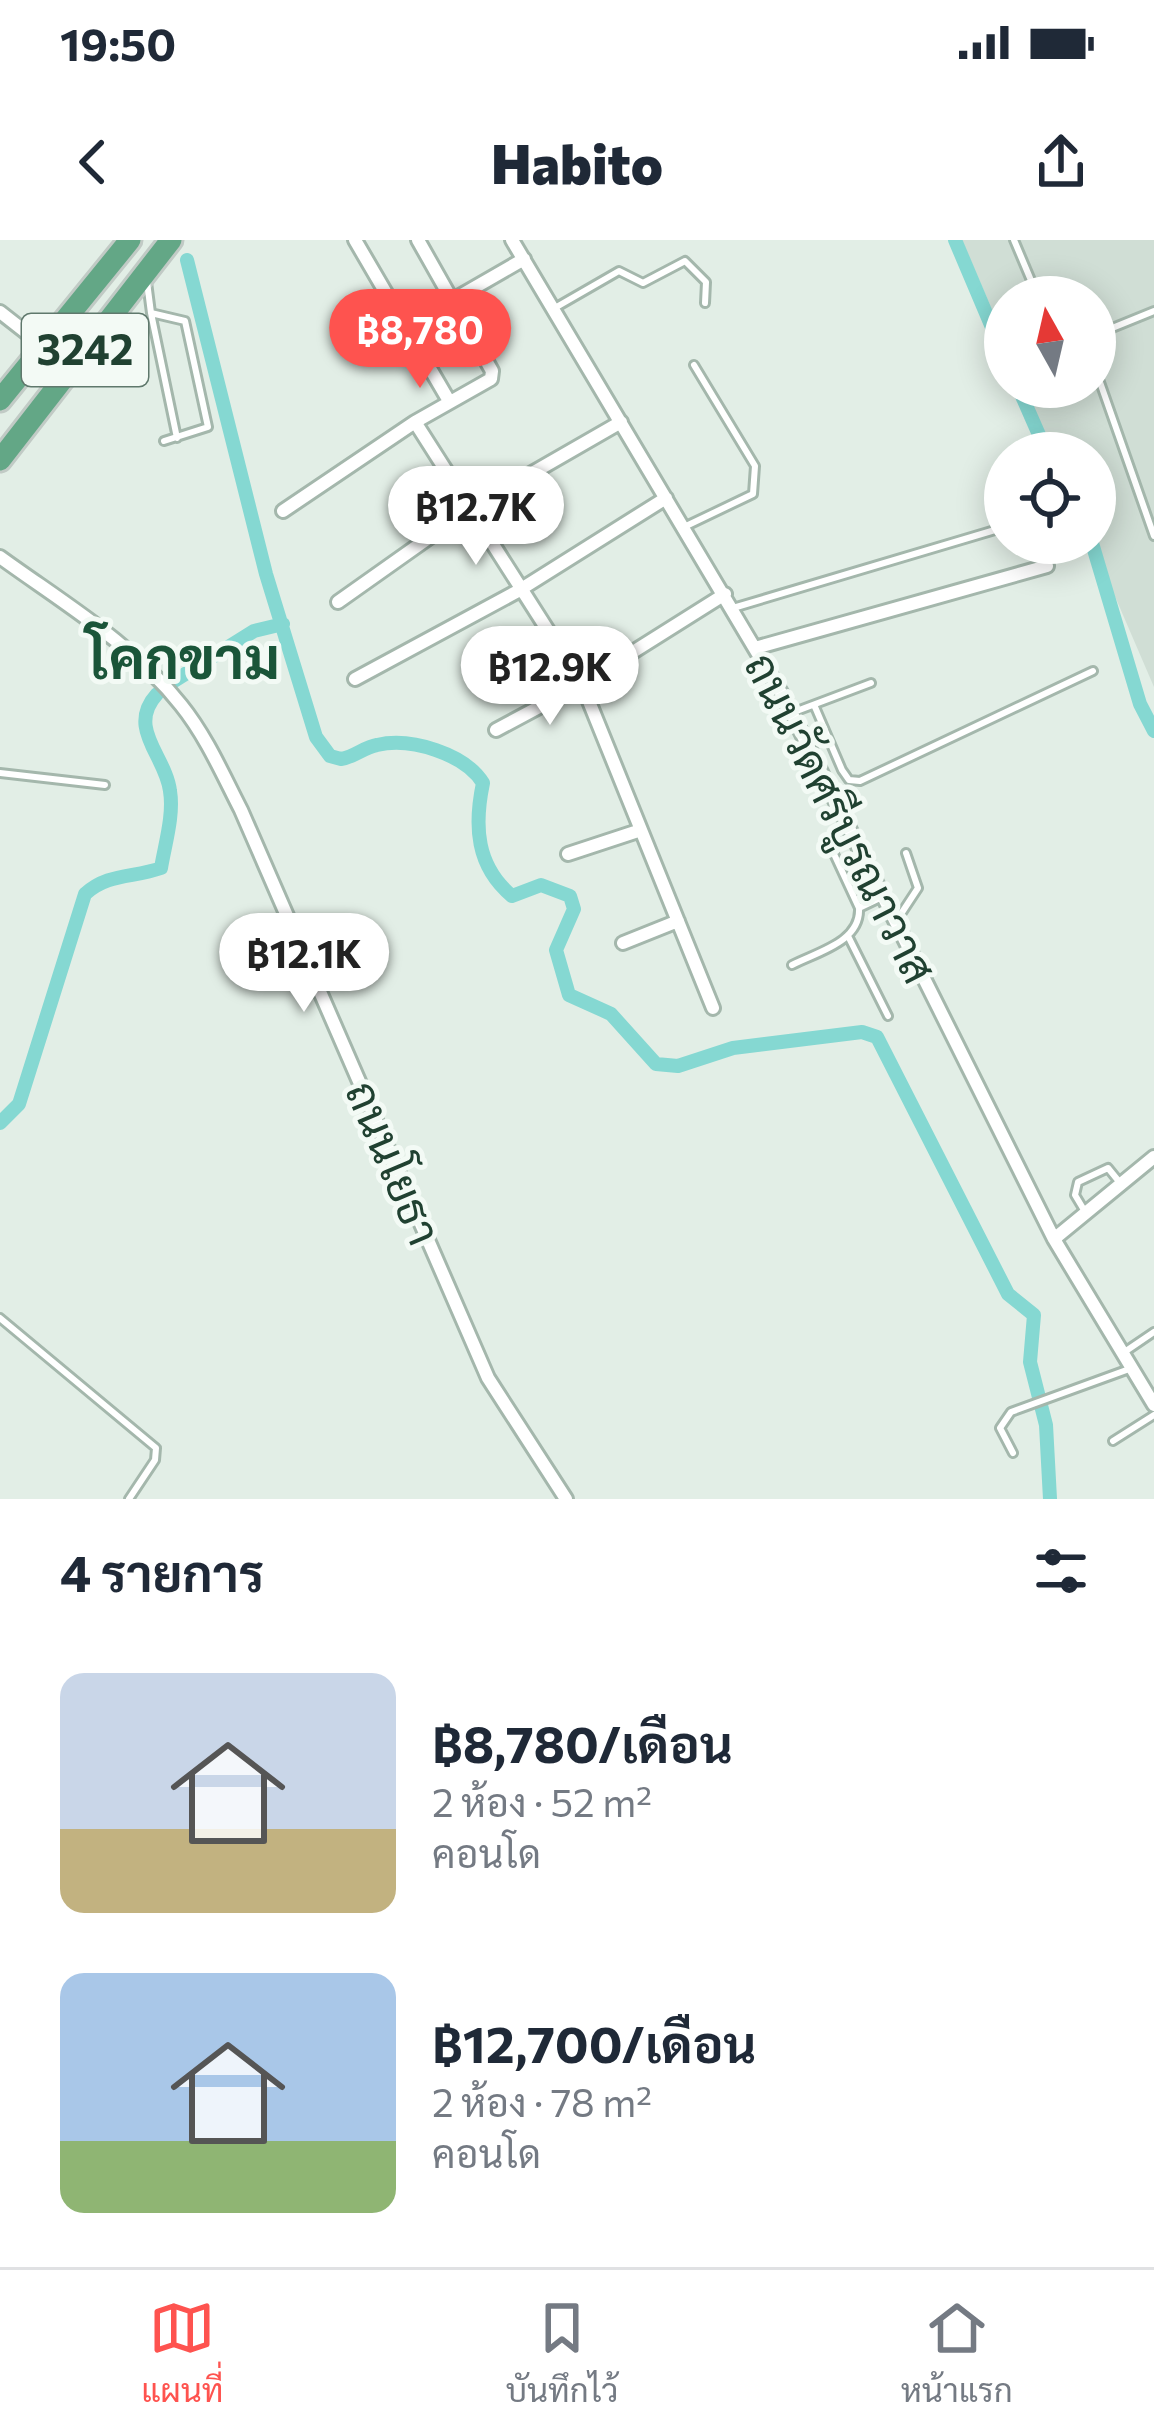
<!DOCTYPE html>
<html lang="th">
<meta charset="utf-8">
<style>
body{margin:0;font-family:Commissioner,Sarabun,sans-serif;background:#f6f6f7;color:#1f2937;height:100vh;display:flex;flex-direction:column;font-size:45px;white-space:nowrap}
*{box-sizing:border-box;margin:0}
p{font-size:39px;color:#747a83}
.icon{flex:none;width:66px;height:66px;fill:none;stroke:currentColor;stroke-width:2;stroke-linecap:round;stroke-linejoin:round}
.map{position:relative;height:1259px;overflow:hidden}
.drawer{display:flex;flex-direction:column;background:#fff;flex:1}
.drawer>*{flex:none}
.needle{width:78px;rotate:352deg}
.controls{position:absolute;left:984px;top:36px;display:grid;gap:24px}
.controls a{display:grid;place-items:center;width:132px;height:132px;border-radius:50%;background:#fff;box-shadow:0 6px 30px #0003;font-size:60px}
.price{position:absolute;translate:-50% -102px;padding:0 27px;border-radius:42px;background:#fff;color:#222;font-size:39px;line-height:78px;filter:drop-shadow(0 3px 6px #0008)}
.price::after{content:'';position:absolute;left:50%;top:72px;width:36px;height:27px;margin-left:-18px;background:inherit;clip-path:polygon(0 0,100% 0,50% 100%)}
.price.selected{background:#fe534f;color:#fff}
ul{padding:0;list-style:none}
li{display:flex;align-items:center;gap:36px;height:300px;padding:0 60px}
li span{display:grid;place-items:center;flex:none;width:336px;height:240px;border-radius:24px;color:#555}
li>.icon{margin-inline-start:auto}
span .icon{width:144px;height:144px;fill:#fffc;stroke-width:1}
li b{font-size:51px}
h2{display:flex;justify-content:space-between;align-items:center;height:144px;padding:0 60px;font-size:51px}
.status{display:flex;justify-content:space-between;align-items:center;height:84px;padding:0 60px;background:#fff;direction:ltr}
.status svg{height:33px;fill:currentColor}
header{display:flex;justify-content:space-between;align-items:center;height:156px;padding:0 60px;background:#fff;font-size:54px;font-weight:800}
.menu{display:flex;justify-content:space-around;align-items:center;height:168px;border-top:3px solid #e0e1e3;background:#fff;font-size:33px;color:#747a83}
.menu a{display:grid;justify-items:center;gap:6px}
.menu .selected{color:#fe534f}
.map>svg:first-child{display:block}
.built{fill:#d0ded5}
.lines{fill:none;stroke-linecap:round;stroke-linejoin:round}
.canal{stroke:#85d8d2;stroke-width:14}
.service-casing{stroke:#a4b7ac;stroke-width:12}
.minor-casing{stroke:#a4b7ac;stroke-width:18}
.primary-casing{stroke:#c1cac5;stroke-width:27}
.service{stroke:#fff;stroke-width:6}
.minor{stroke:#fff;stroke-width:12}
.primary{stroke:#63a786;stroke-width:21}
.labels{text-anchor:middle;stroke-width:10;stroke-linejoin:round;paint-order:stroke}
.shield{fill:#f3faf5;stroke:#5f786c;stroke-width:3}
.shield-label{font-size:42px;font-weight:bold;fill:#204131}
.street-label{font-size:45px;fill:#204131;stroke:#f3faf5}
.district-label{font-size:57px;font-weight:bold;fill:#1a5539;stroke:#f3faf5}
</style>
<div class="status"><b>19:50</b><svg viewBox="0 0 49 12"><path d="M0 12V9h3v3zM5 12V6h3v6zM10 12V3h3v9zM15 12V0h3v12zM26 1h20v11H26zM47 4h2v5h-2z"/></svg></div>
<header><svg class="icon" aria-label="back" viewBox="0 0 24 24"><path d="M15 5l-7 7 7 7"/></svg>Habito<svg class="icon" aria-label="share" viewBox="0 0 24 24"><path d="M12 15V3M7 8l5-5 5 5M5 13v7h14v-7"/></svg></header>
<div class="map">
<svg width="1154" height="1259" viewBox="0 0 1154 1259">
<rect width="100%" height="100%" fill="#e2eee6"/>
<path class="built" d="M962,0h192v447l-62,-144 3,-90h-42l-28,-66h70v-90h-90v43z"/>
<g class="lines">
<path class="canal" d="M955,0l50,118
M187,20l79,314 50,163 14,19 11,3c14,-2 23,-12 36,-14 34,-8 88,9 106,38 -9,43 -7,83 29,113l29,-11 29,11 4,13 -18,41 13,45 42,19 45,50 22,2 55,-18 129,-16 15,5 131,257 26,21 -4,47 16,63 4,74
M1018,147l29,66
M1092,303l48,161 14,27
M174,441l80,-50 29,-7
M0,883l19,-19 66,-210c23,-21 48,-16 76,-26 4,-24 13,-53 9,-77 -4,-35 -44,-63 -13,-97"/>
<g class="service-casing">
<path id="service" d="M1014,0l24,57
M147,42l4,31 34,8 23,106 -44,14
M553,69l66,-38 24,12 42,-22 21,21 -1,21
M151,73l26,125
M1095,95l59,-24
M1095,128l59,168
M684,287l69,-33 2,-28 -61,-101
M733,368l272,-81
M815,467l27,63 7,10 11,1 233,-110
M794,472l77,-29
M0,533l105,12
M834,614l25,54
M897,680l21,-32 -12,-35
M848,696l40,80
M792,725c25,-13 69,-23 67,-57l23,-11
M1084,970l-9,-15 3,-13 30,-14 13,16
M0,1078l156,130 -1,12 -26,39
M1123,1113l31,-21
M1113,1201l41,-26
M1013,1213l-13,-25 11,-16 121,-44"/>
</g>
<g class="minor-casing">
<path id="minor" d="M355,0l94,161
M512,0l271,456 271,543 100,166
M0,72l46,36
M406,87l118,-68
M415,182l167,262 131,324
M283,271l132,-89 76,-43 1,-8 -74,-131
M0,317c62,45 133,87 181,148 25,31 42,70 60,105l247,568 78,121
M338,362l130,-92 153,-88
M755,408l292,-82
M355,439l163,-88 148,-93
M496,490l86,-46 143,-90
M568,614l73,-24
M623,703l55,-22
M1054,999l100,-82"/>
</g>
<g class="primary-casing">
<path id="primary" d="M0,160l130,-160
M0,220l171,-220"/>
</g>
<use href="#service" class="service"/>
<use href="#minor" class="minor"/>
<use href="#primary" class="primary"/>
</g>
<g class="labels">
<rect class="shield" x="22" y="74" width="126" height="72" rx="9"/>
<g class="shield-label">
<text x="85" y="125">3242</text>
</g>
<g class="street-label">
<text transform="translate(840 578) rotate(63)" y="16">ถนนวัดศรีบูรณาวาส</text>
<text transform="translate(393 923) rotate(67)" y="16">ถนนโยธา</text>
</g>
<g class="district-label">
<text x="183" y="439">โคกขาม</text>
</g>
</g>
</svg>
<div class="controls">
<a><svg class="needle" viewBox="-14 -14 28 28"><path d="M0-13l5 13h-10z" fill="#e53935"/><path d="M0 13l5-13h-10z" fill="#747a83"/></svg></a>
<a><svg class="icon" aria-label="locate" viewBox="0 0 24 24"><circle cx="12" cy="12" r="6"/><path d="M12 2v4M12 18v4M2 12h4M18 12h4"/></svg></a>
</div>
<b class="price selected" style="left:420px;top:151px">฿8,780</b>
<b class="price" style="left:476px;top:328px">฿12.7K</b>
<b class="price" style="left:550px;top:488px">฿12.9K</b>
<b class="price" style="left:304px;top:775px">฿12.1K</b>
</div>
<section class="drawer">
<h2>4 รายการ<svg class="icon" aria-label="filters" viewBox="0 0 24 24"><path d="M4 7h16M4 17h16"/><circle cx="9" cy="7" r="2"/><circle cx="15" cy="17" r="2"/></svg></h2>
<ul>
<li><span style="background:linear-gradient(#c9d6e8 65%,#c2b280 0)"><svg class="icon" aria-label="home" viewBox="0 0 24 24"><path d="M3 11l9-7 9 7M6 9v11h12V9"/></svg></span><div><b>฿8,780/เดือน</b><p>2 ห้อง · 52 m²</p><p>คอนโด</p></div></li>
<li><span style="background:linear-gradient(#a9c7e8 70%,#8fb573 0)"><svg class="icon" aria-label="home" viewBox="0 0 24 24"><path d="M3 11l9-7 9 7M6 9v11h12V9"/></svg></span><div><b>฿12,700/เดือน</b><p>2 ห้อง · 78 m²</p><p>คอนโด</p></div></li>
</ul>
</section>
<nav class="menu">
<a class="selected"><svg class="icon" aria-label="map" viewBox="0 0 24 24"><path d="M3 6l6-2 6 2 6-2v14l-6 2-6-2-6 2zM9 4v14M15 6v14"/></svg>แผนที่</a>
<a><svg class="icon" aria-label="saved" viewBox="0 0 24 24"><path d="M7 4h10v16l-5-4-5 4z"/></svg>บันทึกไว้</a>
<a><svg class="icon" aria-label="home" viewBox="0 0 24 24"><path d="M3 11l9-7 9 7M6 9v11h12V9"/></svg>หน้าแรก</a>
</nav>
